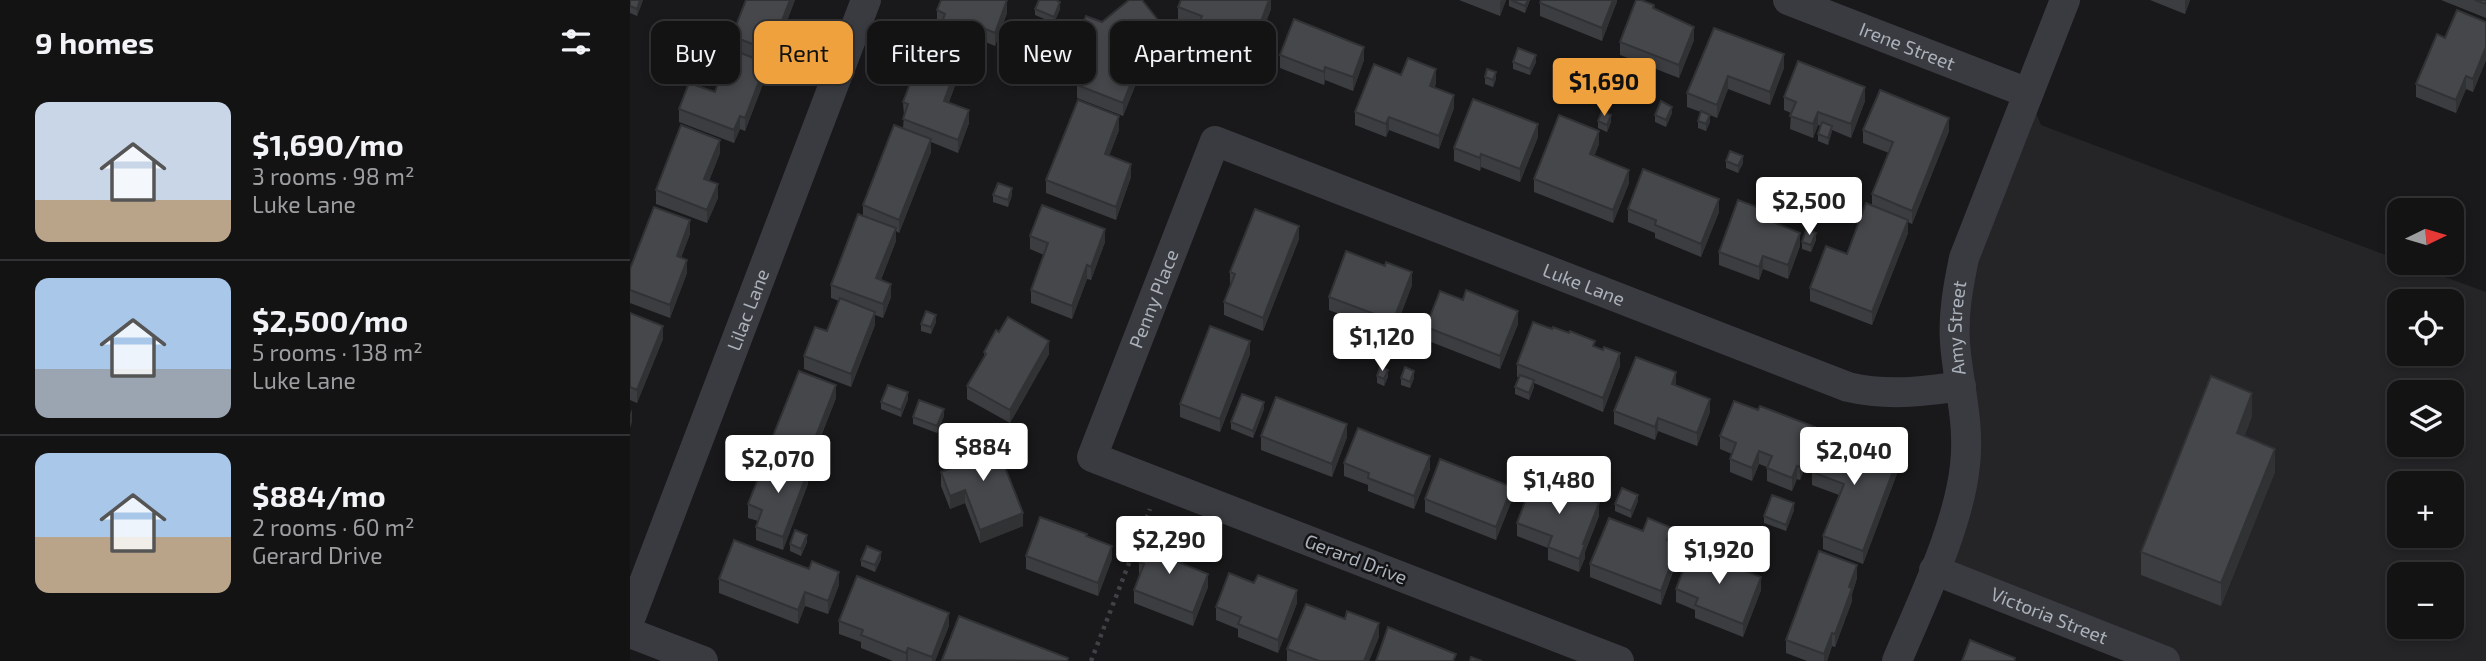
<!DOCTYPE html>
<meta charset="utf-8">
<style>
body{margin:0;font-family:"Exo 2",sans-serif;background:#202022;color:#f1f3f6;height:100vh;display:flex;flex-direction:column;font-size:26px;white-space:nowrap}
*{box-sizing:border-box;margin:0}
p{font-size:23px;color:#9d9ea0}
.icon{flex:none;width:38px;height:38px;fill:none;stroke:currentColor;stroke-width:2;stroke-linecap:round;stroke-linejoin:round}
.map{position:relative;flex:1;overflow:hidden}
.panel{display:flex;flex-direction:column;background:#131314;width:630px}
.panel>*{flex:none}
.guide{position:absolute;left:21px;top:21px;width:665px;height:63px;display:flex;gap:14px}
.needle{width:46px;rotate:85deg}
.controls{position:absolute;left:1757px;top:198px;display:grid;gap:14px}
.controls a{display:grid;place-items:center;width:77px;height:77px;border-radius:14px;background:#131314;box-shadow:0 4px 10px #0003,0 0 0 2px #323234;font-size:35px}
.price{position:absolute;translate:-50% -60px;padding:0 16px;border-radius:7px;background:#fff;color:#222;font-size:23px;line-height:46px;filter:drop-shadow(0 2px 4px #0008)}
.price::after{content:'';position:absolute;left:50%;top:42px;width:21px;height:16px;margin-left:-10px;background:inherit;clip-path:polygon(0 0,100% 0,50% 100%)}
.price.selected{background:#efa13d;color:#111}
ul{padding:0;list-style:none}
li{display:flex;align-items:center;gap:21px;height:175px;padding:0 35px}
li+li{border-top:2px solid #323234}
li span{display:grid;place-items:center;flex:none;width:196px;height:140px;border-radius:14px;color:#555}
li>.icon{margin-inline-start:auto}
span .icon{width:84px;height:84px;fill:#fffc;stroke-width:1}
li b{font-size:30px}
h2{display:flex;justify-content:space-between;align-items:center;height:84px;padding:0 35px;font-size:30px}
.chip{padding:0 24px;border-radius:14px;background:#131314;box-shadow:0 4px 10px #0003,0 0 0 2px #323234;font-size:24px;line-height:63px}
.chip.selected{background:#efa13d;color:#111}
main{display:flex;flex:1;min-height:0}
.map>svg:first-child{display:block}
.built{fill:#252528;fill-rule:evenodd}
.lines{fill:none;stroke-linecap:round;stroke-linejoin:round}
.path{stroke:#404247;stroke-width:4.5;stroke-dasharray:3.5 5;stroke-linecap:butt}
.minor{stroke:#3a3b40;stroke-width:30}
.wall{fill:#3b3d40}
.shaded-wall{fill:#303234}
.building{fill:#45474b;stroke:#303234;stroke-width:2}
.labels{text-anchor:middle;stroke-width:5;stroke-linejoin:round;paint-order:stroke}
.street-label{font-size:19px;fill:#abb1ba;stroke:#141416}
</style>
<main>
<section class="panel">
<h2>9 homes<svg class="icon" aria-label="filters" viewBox="0 0 24 24"><path d="M4 7h16M4 17h16"/><circle cx="9" cy="7" r="2"/><circle cx="15" cy="17" r="2"/></svg></h2>
<ul>
<li><span style="background:linear-gradient(#c9d6e8 70%,#b9a48a 0)"><svg class="icon" aria-label="home" viewBox="0 0 24 24"><path d="M3 11l9-7 9 7M6 9v11h12V9"/></svg></span><div><b>$1,690/mo</b><p>3 rooms · 98 m²</p><p>Luke Lane</p></div></li>
<li><span style="background:linear-gradient(#a9c7e8 65%,#9aa5b1 0)"><svg class="icon" aria-label="home" viewBox="0 0 24 24"><path d="M3 11l9-7 9 7M6 9v11h12V9"/></svg></span><div><b>$2,500/mo</b><p>5 rooms · 138 m²</p><p>Luke Lane</p></div></li>
<li><span style="background:linear-gradient(#a9c7e8 60%,#b9a48a 0)"><svg class="icon" aria-label="home" viewBox="0 0 24 24"><path d="M3 11l9-7 9 7M6 9v11h12V9"/></svg></span><div><b>$884/mo</b><p>2 rooms · 60 m²</p><p>Gerard Drive</p></div></li>
</ul>
</section>
<div class="map">
<svg width="1856" height="661" viewBox="0 0 1856 661">
<rect width="100%" height="100%" fill="#19191b"/>
<path class="built" d="M1398,93l13,32 358,135v2l8,1 79,29v369h-321l-231,-91 25,-70 -4,-198zM1769,301h53v53h-53zM1769,392h53v52h-53zM1769,483h53v53h-53zM1769,574h53v52h-53z"/>
<g class="lines">
<path class="path" d="M461,661l59,-152"/>
<g class="minor">
<path id="s1" d="M1158,0l240,93"/>
<path id="s2" d="M1304,570l231,91"/>
<path id="s3" d="M0,619l236,-619"/>
<path d="M0,633l73,28"/>
<path id="s4" d="M989,661l-527,-204 123,-316 633,246c39,9 74,5 113,-1"/>
<path id="s5" d="M1267,661c24,-58 62,-135 68,-196 5,-42 -7,-81 -10,-122 -2,-29 3,-56 9,-85l101,-258"/>
</g>
</g>
<path class="wall" d="M0,0h13l-6,16 -7,-3z
M116,0h49l-25,65 -4,-2v13l-21,55 -5,-2 -6,14 -55,-21v-13l36,-17 17,-42v-14z
M641,0v9l-17,44 -54,-19v-5l-22,-9v-13z
M829,0h47l-6,16z
M879,0h21l-5,13 -16,-7z
M987,0l-15,41 -62,-25v-13z
M1520,0h40l-5,14z
M1811,0h45v18z
M1024,8l40,32 -15,38 -59,-23v-13z
M405,9h25l-6,14 -19,-8z
M307,10l70,3 -12,33 -19,-8 -11,30 -6,-2v9l-10,27 20,21 -11,30 -27,-11v10l-32,81 -3,-2v10l-15,39 10,17 -8,21 -8,-3v10l-24,62 -47,-18v-13l23,-25 12,-30 -8,-3v-13l32,-69v-11l40,-77 1,-12 -1,-14 31,-50v-9l7,-18 -4,-1z
M1856,22v38l-13,32 -7,-3 -10,24 -40,-16v-13l29,-46z
M1084,28l70,40 -14,37 -42,-16 -11,29 -7,-3v7l-4,9 -8,-3v-7l3,-9 -14,-5v-14z
M539,48l-27,21 -19,47 -46,-18v-13l7,-19 -11,-4v-13z
M650,55l84,5 -11,31 -28,-11 -1,5 -44,-17z
M883,62h23l-6,13 -17,-6z
M384,63l17,19 -13,4 -4,-16z
M771,75l35,7 -1,5 19,21 -15,41 -50,-19 -3,7 -31,-12v-13z
M855,77l11,2 -3,8 -8,-3z
M1154,97l81,4 -14,37 -19,-8 -4,15 -10,-4v-7l3,-8 -3,-1 -5,13 -23,-9 1,-16 -7,-3z
M1042,113l-6,14 -11,-5v-7z
M968,121l13,1 -4,10 -9,-4z
M489,130l-10,26 22,21 -15,43 -70,-27v-13z
M1233,130l86,1 -37,93 -4,-2v11l-36,92 -62,-24v-13l37,-34 25,-48v-12l17,-41 -26,-10z
M908,137l-18,45 -39,-15 -1,4 -26,-10v-13z
M969,144l-5,12 35,27 -16,40 -79,-31v-13z
M90,153l-11,28 9,17 -11,25 -51,-19v-14z
M1096,161l17,2 -5,10 -12,-5z
M363,195h19l-4,12 -15,-5z
M998,209l91,3 -18,45 -46,-19v-5l-27,-11z
M1148,224l22,22 -12,33 -25,-10 -4,11 -40,-15v-13z
M60,234l-9,23 6,16 -17,45 -40,-15v-34z
M400,236l75,6 -14,38 -4,-1 -15,40 -41,-16v-13l13,-35 -14,-6z
M669,239l-36,92 -39,-16v-13l6,-17v-13z
M1186,240l-5,12 -9,-3v-7z
M782,285l-19,50 -64,-25v-13z
M0,313l33,26 -26,64 -7,-3z
M306,322l-5,12 -10,-3v-7z
M888,324l-18,45 -74,-29v-13z
M965,347l25,19 -17,46 -69,-29v4l-5,13 -14,-6v-7l4,-10h-2v-13z
M354,352l65,2 -39,69 -43,-24v-13l17,-28z
M620,354l-30,78 -40,-15v-13z
M747,376l11,1 -4,9 -7,-3z
M771,378h13l-4,10 -9,-3z
M1046,385l34,27 -13,34 -39,-15 -3,9 -41,-16v-13z
M206,398l-28,72v14l-25,66 -27,-10v-13l2,-6 -10,-3v-14l17,-28 6,-16 -2,-1v-13z
M278,399l-7,18 -20,-8v-7z
M634,409l-11,29 -22,-9v-7z
M314,416l-7,17 -24,-9v-7z
M1622,416l-8,21 31,35 -54,134 -80,-31v-23z
M631,436l86,1 -15,40 -71,-27z
M1090,436l95,5 -15,39 -3,-1 -5,12 -25,-10v-14l-8,-3 -7,17 -22,-9v-13l2,-5 -12,-5z
M320,454l73,72 -43,17 -15,-40 -15,6 -9,-23v-14l10,-4z
M714,463l86,6 -16,40 -46,-18v-6l-24,-9z
M1268,471l-35,93 -40,-15v-13l16,-41 -27,-10v-13z
M795,499l87,1 -16,40 -71,-28z
M1008,501l-7,17 -16,-7v-7z
M1164,510l-8,21 -22,-8v-7z
M969,516l-14,36v6l-6,14 -31,-12v-12l-31,-12v-13z
M457,537l25,22 -14,37 -72,-27v-13z
M177,542l-6,14 -11,-5v-7z
M1041,542l7,16 -17,47 -71,-28v-13z
M549,558l-1,4 30,25 -15,39 -59,-23v-13l5,-14v-14z
M251,559l-6,13 -14,-6v-6z
M1227,578l-5,16v7l-17,46 -3,-1 -5,15h-20l-21,-8v-13z
M89,579l120,6 -11,29 -23,-8 -7,18 -79,-31z
M1046,589l85,1 -18,47 -48,-19v-8l-19,-8z
M667,603l-19,50 -40,-16v-8l-22,-9v-13z
M715,619l34,18 -10,24h-82v-12z
M209,621l110,5 -14,35h-42l-32,-13v-6l-22,-8z"/>
<path class="shaded-wall" d="M10,0h3l-6,16v-7z
M160,0h5l-25,65v-14z
M377,0v13l-12,33v-13z
M639,0h2v9l-17,44v-13z
M871,0h5l-6,16v-13z
M898,0h2l-5,13v-7z
M983,0h4v2l-15,39v-13z
M1555,0h5l-5,14z
M430,2v7l-6,14v-6z
M346,25v13l-11,30v-13z
M1064,27v13l-15,38v-13z
M539,34v14l-27,21 -19,47v-13l19,-48z
M734,47v13l-11,31v-14z
M1856,47v13l-13,32v-13z
M1154,54v14l-14,37v-13z
M906,55v7l-6,13v-6z
M329,61v14l-15,39v-13z
M136,63v13l-21,55v-13z
M695,67v13l-1,5v-13z
M806,69v13l-6,17v-13z
M866,72v7l-3,8v-7z
M401,76v6l-13,4v-7z
M1098,76v13l-11,29v-13z
M1836,76v13l-10,24v-13z
M1235,87v14l-14,37v-14z
M824,95v13l-15,41v-13z
M1042,107v6l-6,14v-7z
M339,110v13l-11,30v-13z
M1188,112v13l-5,13v-14z
M981,115v7l-4,10v-7z
M1080,115v7l-4,9v-7z
M110,116v13l-6,14v-13z
M489,116v14l-14,37v-13z
M759,117v13l-3,7v-13z
M1319,118v13l-37,93v-13z
M908,124v13l-18,45v-13z
M1202,126v6l-4,13v-7z
M969,131v13l-9,24v-14z
M301,139v13l-32,81v-13z
M90,140v13l-16,40v-14z
M851,154v13l-1,4v-13z
M1113,156v7l-5,10v-7z
M501,164v13l-15,43v-13z
M999,170v13l-16,40v-13z
M88,184v14l-11,25v-13z
M382,188v7l-4,12v-7z
M1089,199v13l-18,45v-13z
M60,220v14l-13,35v-13z
M1278,220v13l-36,92v-13z
M669,226v13l-36,92v-13z
M266,228v13l-20,51v-14z
M475,229v13l-14,38v-13z
M1170,233v13l-12,33v-14z
M1186,233v7l-5,12v-7z
M1133,256v13l-4,11v-13z
M57,260v13l-17,45v-13z
M457,265v14l-15,40v-13z
M782,272v13l-19,50v-14z
M261,284v13l-8,21v-14z
M888,311v13l-18,45v-13z
M245,312v13l-24,62v-13z
M306,315v7l-5,12v-7z
M33,326v13l-26,64v-13z
M419,341v13l-39,69v-13z
M620,341v13l-30,78v-13z
M990,353v13l-17,46v-14z
M758,370v7l-4,9v-7z
M784,371v7l-4,10v-6z
M1046,372v14l-4,-2z
M904,380v7l-5,13v-7z
M206,385v13l-30,76v-13z
M278,392v7l-7,18v-7z
M1622,393v23l-15,41v-24z
M1080,399v13l-13,34v-13z
M634,402v7l-11,29v-7z
M2,409v13l-2,6v-14z
M314,409v7l-7,17v-7z
M1028,418v13l-3,9v-13z
M717,424v13l-15,40v-13z
M1185,427v14l-15,39v-13z
M1645,449v23l-54,134v-23z
M1129,451v13l-7,17v-13z
M800,456v13l-16,40v-13z
M1268,458v13l-35,93v-13z
M1167,466v13l-5,12v-13z
M178,471v13l-25,66v-13z
M882,487v13l-16,40v-13z
M335,490v13l-15,6v-13z
M1008,495v6l-7,17v-7z
M969,503v13l-14,36v6l-6,14v-13l4,-15z
M1164,503v7l-8,21v-6z
M393,513v13l-43,17v-13z
M1042,528v13l-5,12v-13z
M177,535v7l-6,14v-7z
M549,545v13l-6,15v-13z
M1048,545v13l-17,47v-14z
M482,546v13l-14,37v-13z
M251,552v7l-6,13v-7z
M1227,565v13l-5,16v7l-17,46v-13z
M209,572v13l-11,29v-13z
M578,574v13l-15,39v-13z
M1131,577v13l-18,47v-13z
M667,590v13l-19,50v-13z
M175,592v14l-7,18v-14z
M319,613v13l-14,35h-3v-4z
M749,623v14l-10,24h-5z
M1202,633v13l-5,15h-3v-7z
M278,648v13h-2v-8z"/>
<path class="building" d="M0,0h10l-3,9 -7,-3z
M116,0h44l-20,51 -38,-15z
M311,0h66l-12,33 -19,-8 -11,30 -31,-12 11,-29 -8,-4z
M409,0h17l4,2 -6,15 -19,-8z
M499,0h13l27,34 -27,21 -19,48 -46,-18 12,-30 -16,-6 13,-33 16,6z
M551,0h88l-15,40 -54,-19 2,-5 -24,-9z
M881,0h17l-3,6z
M911,0h72l-11,28 -62,-25z
M1006,0h5l13,5 -1,3 41,19 -15,38 -59,-23z
M1845,0h11v4z
M1827,10l29,12v25l-13,32 -7,-3 -10,24 -40,-16 21,-50 8,4z
M664,19l70,28 -11,30 -28,-10 -1,5 -44,-17z
M1084,28l70,26 -14,38 -42,-16 -11,29 -30,-12z
M294,48l35,13 -15,40 25,9 -11,30 -55,-21 5,-15 -5,-2z
M888,48l18,7 -6,14 -17,-7z
M101,49l35,14 -21,55 -5,-2 -6,14 -55,-21 10,-26 26,9z
M778,58l28,11 -6,17 24,9 -15,41 -50,-19 -3,7 -31,-12 19,-48 27,11z
M397,60l4,16 -13,3 -4,-16z
M1168,61l67,26 -14,37 -33,-12 -5,12 -23,-8 6,-14 -12,-5z
M857,69l9,3 -3,8 -8,-3z
M1250,90l69,28 -37,93 -40,-17 21,-52 -30,-12z
M843,99l65,25 -18,45 -39,-15 -1,4 -26,-10z
M448,100l41,16 -14,38 26,10 -15,43 -70,-27z
M1031,101l11,6 -6,13 -11,-5z
M972,111l9,4 -4,10 -9,-4z
M1071,111l9,4 -4,9 -8,-3z
M929,115l40,16 -9,23 39,16 -16,40 -79,-31z
M1192,122l10,4 -4,12 -10,-4z
M51,125l39,15 -16,39 14,5 -11,26 -51,-20z
M264,125l37,14 -32,81 -36,-15z
M1100,151l13,5 -5,10 -12,-5z
M1013,169l76,30 -18,45 -46,-19 1,-5 -28,-11z
M368,183l14,5 -4,12 -15,-5z
M1108,200l40,15 -3,8 25,10 -12,32 -25,-9 -4,11 -40,-15z
M1236,203l42,17 -36,92 -62,-24 16,-42 21,8z
M412,205l63,24 -14,38 -4,-2 -15,41 -41,-16 17,-47 -18,-7z
M24,207l36,13 -13,36 10,4 -17,45 -40,-15v-21z
M625,209l44,17 -36,92 -39,-16 11,-28 -5,-2z
M228,214l38,14 -20,50 15,6 -8,20 -52,-19z
M1176,230l10,3 -5,12 -9,-3z
M716,251l39,15 1,-4 26,10 -19,49 -64,-24z
M836,290l52,21 -18,45 -74,-29 14,-36 23,9z
M210,298l35,14 -24,62 -47,-18 11,-29 12,4z
M296,311l10,4 -5,12 -10,-3z
M0,313l33,13 -26,64 -7,-3z
M378,317l41,24 -39,69 -43,-24 19,-32 -2,-2 12,-22 3,2z
M903,322l19,7 1,-2 16,6 1,-2 25,10 -2,5 10,4 1,-3 16,6 -17,45 -86,-34z
M580,326l40,15 -30,78 -40,-15z
M1006,357l40,15 -4,12 38,15 -13,34 -39,-15 -3,9 -41,-16z
M750,367l8,3 -4,9 -7,-3z
M775,367l9,4 -4,11 -9,-4z
M169,371l37,14 -30,76 -37,-15z
M890,375l14,5 -5,13 -14,-6z
M1581,376l41,17 -15,40 38,16 -54,134 -80,-31z
M258,385l20,7 -7,18 -20,-8z
M612,394l22,8 -11,29 -22,-9z
M646,397l71,27 -15,40 -71,-28z
M289,400l25,9 -7,17 -24,-9z
M1104,401l24,9 2,-4 55,21 -15,40 -3,-1 -5,12 -25,-10 5,-12 -13,-5 -7,17 -22,-9 6,-16 -16,-7z
M728,428l72,28 -16,40 -46,-18 1,-5 -25,-10z
M1198,431l70,27 -35,93 -40,-15 21,-52 -32,-12z
M363,437l30,76 -43,17 -15,-40 -15,6 -9,-24 14,-5 -5,-13z
M142,456l36,15 -25,66 -27,-10 6,-17 -14,-6 12,-30 5,2z
M810,459l72,28 -16,40 -71,-28z
M904,478l65,25 -16,41h2l-6,15 -31,-12 4,-11 -35,-13z
M992,488l16,7 -7,16 -16,-7z
M1142,495l22,8 -8,22 -22,-9z
M410,517l47,17 -1,2 26,10 -14,37 -72,-27z
M979,518l34,13 5,-13 24,10 -5,12 11,5 -17,46 -71,-27z
M165,530l12,5 -6,14 -11,-5z
M520,533l29,12 -6,15 35,14 -15,39 -59,-23 10,-26 -5,-2z
M104,540l75,29 3,-8 27,11 -11,29 -23,-9 -7,18 -79,-31z
M237,546l14,6 -6,13 -14,-5z
M1061,550l70,27 -18,47 -48,-19 3,-7 -22,-9z
M1189,551l38,14 -8,22 3,1 -17,46 -3,-1 -8,21 -38,-14z
M599,573l25,10 4,-8 39,15 -19,50 -40,-16 3,-7 -25,-10z
M227,576l92,37 -17,44 -24,-9 -2,5 -45,-18 2,-5 -24,-9z
M676,604l39,15 2,-8 32,12 -15,38h-45l-32,-12z
M329,616l109,42 -1,3 -125,-1z
M758,627l68,27 -3,7h-77z
M1340,640l45,18 -1,3h-52z
M841,657l11,4h-12z"/>
<g class="labels">
<g class="street-label">
<text dy="7" stroke="none"><textPath href="#s1" startOffset="128">Irene Street</textPath></text>
<text dy="7" stroke="none"><textPath href="#s4" startOffset="1300">Luke Lane</textPath></text>
<text dy="7" stroke="none"><textPath href="#s4" startOffset="735">Penny Place</textPath></text>
<text dy="7" stroke="none"><textPath href="#s3" startOffset="331">Lilac Lane</textPath></text>
<text dy="7" stroke="none"><textPath href="#s5" startOffset="346">Amy Street</textPath></text>
<text transform="translate(726 559) rotate(21)" y="7">Gerard Drive</text>
<text dy="7" stroke="none"><textPath href="#s2" startOffset="124">Victoria Street</textPath></text>
</g>
</g>
</svg>
<div class="controls">
<a><svg class="needle" viewBox="-14 -14 28 28"><path d="M0-13l5 13h-10z" fill="#e53935"/><path d="M0 13l5-13h-10z" fill="#9d9ea0"/></svg></a>
<a><svg class="icon" aria-label="locate" viewBox="0 0 24 24"><circle cx="12" cy="12" r="6"/><path d="M12 2v4M12 18v4M2 12h4M18 12h4"/></svg></a>
<a><svg class="icon" aria-label="layers" viewBox="0 0 24 24"><path d="M12 4l9 5-9 5-9-5zM3 14l9 5 9-5"/></svg></a>
<a>+</a>
<a>−</a>
</div>
<b class="price selected" style="left:974px;top:118px">$1,690</b>
<b class="price" style="left:1179px;top:237px">$2,500</b>
<b class="price" style="left:752px;top:373px">$1,120</b>
<b class="price" style="left:353px;top:483px">$884</b>
<b class="price" style="left:1224px;top:487px">$2,040</b>
<b class="price" style="left:148px;top:495px">$2,070</b>
<b class="price" style="left:929px;top:516px">$1,480</b>
<b class="price" style="left:539px;top:576px">$2,290</b>
<b class="price" style="left:1089px;top:586px">$1,920</b>
<div class="guide">
<a class="chip">Buy</a>
<a class="chip selected">Rent</a>
<a class="chip">Filters</a>
<a class="chip">New</a>
<a class="chip">Apartment</a>
</div>
</div>
</main>
